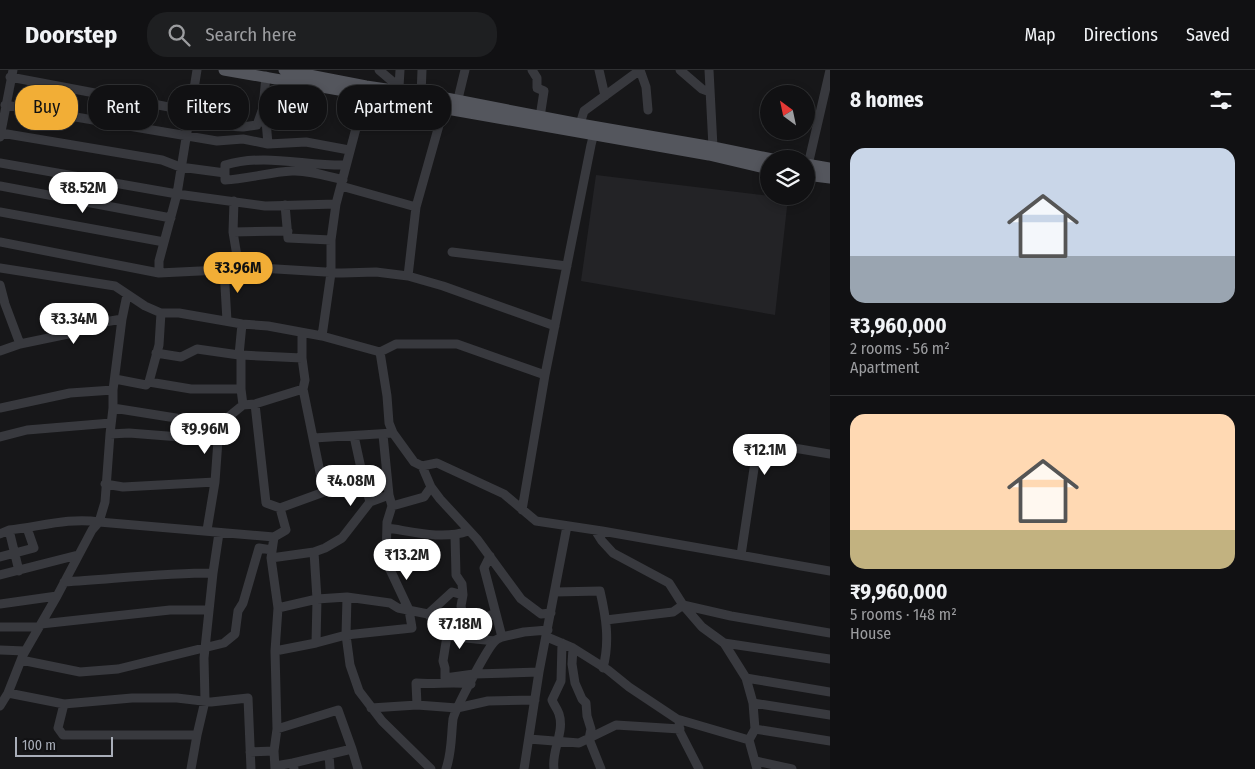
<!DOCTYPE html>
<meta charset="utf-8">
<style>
body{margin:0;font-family:"Fira Sans Condensed",sans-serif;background:#1e1f21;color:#f1f3f6;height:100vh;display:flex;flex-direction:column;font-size:19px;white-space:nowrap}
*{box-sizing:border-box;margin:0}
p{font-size:16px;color:#9c9da0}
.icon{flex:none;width:28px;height:28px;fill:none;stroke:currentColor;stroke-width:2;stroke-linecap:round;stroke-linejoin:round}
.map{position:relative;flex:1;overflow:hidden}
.details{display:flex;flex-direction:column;background:#111113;width:425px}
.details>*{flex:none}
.banner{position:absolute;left:15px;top:15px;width:475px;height:45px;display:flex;gap:10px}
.needle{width:32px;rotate:327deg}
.fabs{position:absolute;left:760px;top:15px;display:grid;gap:10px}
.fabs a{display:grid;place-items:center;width:55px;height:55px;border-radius:50%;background:#111113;box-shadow:0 2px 8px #0003,0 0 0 1px #303133;font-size:25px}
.scale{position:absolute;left:15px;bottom:12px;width:98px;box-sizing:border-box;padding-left:5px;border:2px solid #a9aeb9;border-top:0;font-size:14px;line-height:18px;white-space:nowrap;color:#a9aeb9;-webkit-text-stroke:4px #121214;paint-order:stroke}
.price{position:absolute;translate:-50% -42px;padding:0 11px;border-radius:18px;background:#fff;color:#222;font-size:16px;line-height:32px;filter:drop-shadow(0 1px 2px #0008)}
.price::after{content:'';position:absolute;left:50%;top:30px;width:15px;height:11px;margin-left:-8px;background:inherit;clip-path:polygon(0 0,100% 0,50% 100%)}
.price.current{background:#f2ae36;color:#111}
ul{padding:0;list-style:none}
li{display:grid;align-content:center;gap:10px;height:265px;padding:0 20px}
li+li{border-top:1px solid #303133}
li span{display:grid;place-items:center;height:155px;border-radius:15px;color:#555}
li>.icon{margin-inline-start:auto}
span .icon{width:90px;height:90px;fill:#fffc;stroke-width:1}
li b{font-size:21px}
h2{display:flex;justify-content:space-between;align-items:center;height:60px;padding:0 20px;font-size:21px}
.pill{padding:0 18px;border-radius:20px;background:#111113;box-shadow:0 2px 8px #0003,0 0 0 1px #303133;font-size:18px;line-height:45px}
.pill.current{background:#f2ae36;color:#111}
header{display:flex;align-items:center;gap:30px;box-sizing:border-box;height:70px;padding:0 25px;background:#111113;border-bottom:1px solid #303133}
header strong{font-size:24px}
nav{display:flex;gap:28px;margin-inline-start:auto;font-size:18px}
.search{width:350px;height:45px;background:#1e1f21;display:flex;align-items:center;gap:12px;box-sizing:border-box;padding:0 18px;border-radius:20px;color:#9c9da0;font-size:19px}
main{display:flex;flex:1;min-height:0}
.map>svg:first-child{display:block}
.built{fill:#232326}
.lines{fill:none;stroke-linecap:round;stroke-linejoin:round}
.minor{stroke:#38393e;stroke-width:9}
.major{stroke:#54565d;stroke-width:11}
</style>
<header>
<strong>Doorstep</strong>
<div class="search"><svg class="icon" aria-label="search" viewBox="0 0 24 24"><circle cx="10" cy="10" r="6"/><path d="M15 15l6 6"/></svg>Search here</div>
<nav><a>Map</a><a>Directions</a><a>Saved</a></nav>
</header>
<main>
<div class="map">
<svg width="830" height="699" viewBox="0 0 830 699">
<rect width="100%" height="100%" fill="#171719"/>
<path class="built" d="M596,105l192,23 -13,117 -194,-34z"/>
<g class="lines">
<path class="minor" d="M379,0l20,17 1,4
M532,0l5,8v10l7,3 -4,26
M599,0l6,26
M680,0l22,19 8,3
M709,0l4,77
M10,7l180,34
M399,17l1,-17
M421,25l1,-25
M445,34l-29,103 -8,69 35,10 112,40
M5,35l212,36 26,-2 25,5 38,-2 43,8
M456,37l9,-37
M258,53l8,-2 2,23
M188,54l55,3 14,-2 6,-17 3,-32
M580,54l4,-13 56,-41 6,17 2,23
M1,63l161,27 18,7 45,6v7c23,-1 45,-8 67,-9 17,-1 35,5 51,9
M0,67l13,-67
M0,93l177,31 88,12 71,-2
M808,95l22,-95
M225,108v-13c42,-12 79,1 121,0
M0,116l171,32
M341,116l75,21
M234,131l-1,31 55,-1
M285,135l3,33 43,2
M0,142l164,30
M233,162l6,36
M0,172l159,31 101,-5 82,5 34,-1 32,4
M452,182l115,14
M0,198l115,18 30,20 16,7h18l63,11 26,2 54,10 58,16 7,44 2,27 4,10 21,29 8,4 15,-3 67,31 32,27 66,10 228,40
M224,199l3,52
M159,203v-12l18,-67 20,-124
M0,215l5,19 15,40 -20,7
M322,266l9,-63v-33l5,-36 23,-87 10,-12 1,-9
M20,274l48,-10 31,-11 23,-4
M380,282l16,-8h61l88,31
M156,283l25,4 16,-8 42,6
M241,285l61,3
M115,309l31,6 3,-3 42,7h50v-34h-2l3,-31
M149,312l10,-37 2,-32
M241,319l2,16 12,-1 48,-15 2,-9 -3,-22v-25
M255,334l11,99 14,5
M0,338l70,-15 43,-3
M216,357l27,-22
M110,364l19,-1 89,7
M383,365l6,60
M354,366l8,37 8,29
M0,367l27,-7 84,-7
M314,368l79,-5
M105,414l18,3 92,-5 3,-42 -2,-13 -34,-8 -69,-11
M431,417l9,12 37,40 44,60 20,15 10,-1
M522,440l23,-135 46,-230 4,-16
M388,458c26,4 55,12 80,3
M9,460l10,41
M207,460l8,-48
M595,460l7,11 11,12 56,30 14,22 -10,7 -67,8
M0,464l9,-4c29,-3 61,-13 90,-8l175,15 -3,21 7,50 -3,43 2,78 -3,22 1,18
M455,466l1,39 6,9 1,11 -2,11 3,15 25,-5 6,-3
M274,467l12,-7 -6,-22 44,-16 -21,-103
M741,485l17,-113 72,12
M0,487l34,-9 -7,-20
M271,488l43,-6 11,-4 17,-10 28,-36 19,-7 3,11 32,-9 7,-10 -9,-21
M0,505l78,-20
M64,512c50,-3 99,-9 149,-9
M555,522l45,-1c6,26 10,50 3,77
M347,527l-1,38 4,30 9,26 23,30 49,48
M0,534l57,-8
M683,535l19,22 22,16 106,16
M683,535l48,11 99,17
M278,538l39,-9 30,-2 43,6 8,5 30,6 24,-22 11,3
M428,544l19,22
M41,554l129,-14h39
M0,557h39
M502,567l22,-5 24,-2
M547,567l26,11 35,22 21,17 48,32 72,21
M495,571l-48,-5 -4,25 2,7v10l29,-4 65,-2
M316,573l30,-8 66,-7 -3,-18 -23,-49 1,-39 5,-16
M724,573l22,35 7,25 2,26 -6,11 8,29
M573,578l-1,16 3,19 7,16 4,4 1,13 4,13 -2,10 12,30
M0,580l25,1
M275,581l41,-8 1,-44 -3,-47
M21,590l59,12 38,-3 106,-26 11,-9 3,-23 5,-8 16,-55 13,2
M746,608l84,14
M8,623l56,11 68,-6h45l34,4 37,-4 3,71
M753,633l77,12
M64,634l-6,24 5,7h134l8,-34 -1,-43 9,-85 6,-40
M417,635l-1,-22c18,2 36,-2 55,1
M0,636l8,-13 15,-38 34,-59 35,-66 7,-8 6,-20 5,-68 3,-26v-18l9,-71 5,-24
M371,638l46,-3 40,3 31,-7 47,-1
M679,655l1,7 19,37
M277,659l61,-19 14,39 6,20
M755,659l75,12
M529,669l50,4 37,-18 64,4
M250,682l24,-1
M329,684l1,15
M756,691l36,8
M293,693l59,-14
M275,696l18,-3 1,6
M191,699l6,-34
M446,699c6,-17 5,-33 7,-50 2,-10 35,-72 42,-78 2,-2 5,-3 7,-4l-18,-69 6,-12
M524,699l15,-97 28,-146
M554,699c-3,-18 11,-37 5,-55 -1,-4 -5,-9 -7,-14l9,-19 1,-38"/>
<path class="major" d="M224,0l485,85 60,14
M284,0l82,16 80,12 134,26 133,23 59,12
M806,94l24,4
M806,105l24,3"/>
</g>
</svg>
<div class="fabs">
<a><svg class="needle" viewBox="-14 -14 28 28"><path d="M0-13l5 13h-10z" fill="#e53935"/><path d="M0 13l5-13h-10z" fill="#9c9da0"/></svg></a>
<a><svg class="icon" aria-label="layers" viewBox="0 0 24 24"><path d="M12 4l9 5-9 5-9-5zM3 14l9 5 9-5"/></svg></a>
</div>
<div class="scale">100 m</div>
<b class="price" style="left:83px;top:144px">₹8.52M</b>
<b class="price current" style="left:238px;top:224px">₹3.96M</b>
<b class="price" style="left:74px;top:275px">₹3.34M</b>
<b class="price" style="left:205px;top:385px">₹9.96M</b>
<b class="price" style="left:765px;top:406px">₹12.1M</b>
<b class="price" style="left:351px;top:437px">₹4.08M</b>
<b class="price" style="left:407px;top:511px">₹13.2M</b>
<b class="price" style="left:460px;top:580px">₹7.18M</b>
<div class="banner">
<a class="pill current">Buy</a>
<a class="pill">Rent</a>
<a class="pill">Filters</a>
<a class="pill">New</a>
<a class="pill">Apartment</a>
</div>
</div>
<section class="details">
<h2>8 homes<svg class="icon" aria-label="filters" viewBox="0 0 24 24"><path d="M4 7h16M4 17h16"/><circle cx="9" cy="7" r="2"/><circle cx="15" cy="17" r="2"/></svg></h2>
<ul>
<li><span style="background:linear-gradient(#c9d6e8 70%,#9aa5b1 0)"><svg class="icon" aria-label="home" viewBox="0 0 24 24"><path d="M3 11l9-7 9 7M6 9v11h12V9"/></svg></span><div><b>₹3,960,000</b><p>2 rooms · 56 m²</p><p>Apartment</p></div></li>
<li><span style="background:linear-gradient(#ffd9b3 75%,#c2b280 0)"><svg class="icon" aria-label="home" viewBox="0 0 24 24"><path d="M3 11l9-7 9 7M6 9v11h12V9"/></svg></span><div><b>₹9,960,000</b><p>5 rooms · 148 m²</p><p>House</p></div></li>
</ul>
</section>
</main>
